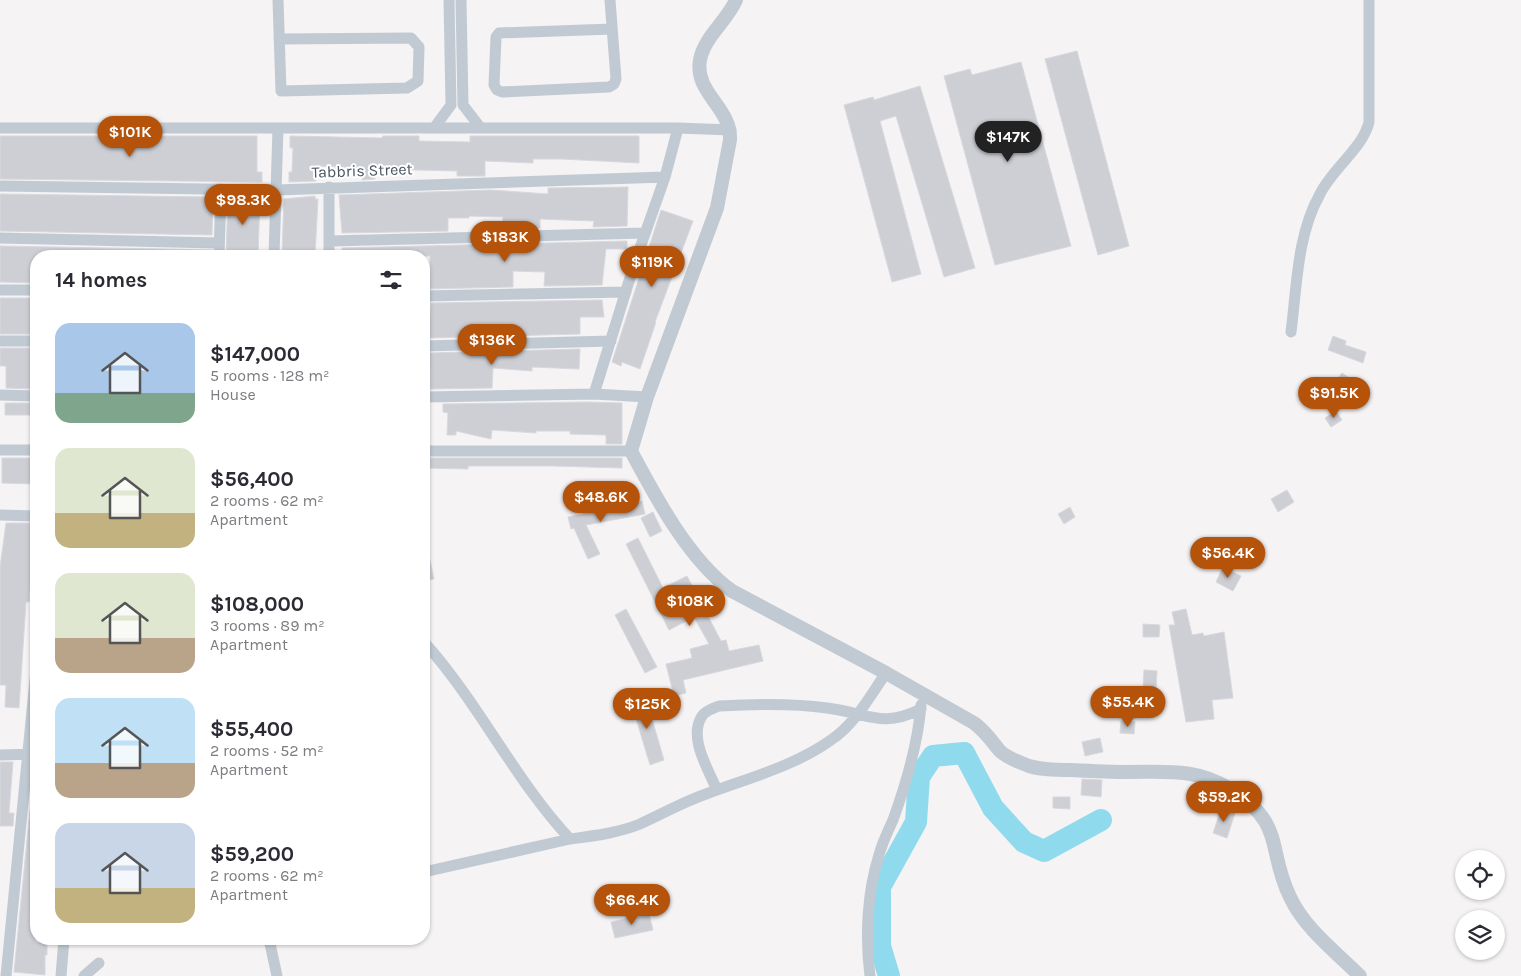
<!DOCTYPE html>
<meta charset="utf-8">
<style>
body{margin:0;font-family:Karla,sans-serif;background:#f7f7f7;color:#2b2b33;height:100vh;display:flex;flex-direction:column;font-size:19px;white-space:nowrap}
*{box-sizing:border-box;margin:0}
p{font-size:16px;color:#7c7c81}
.icon{flex:none;width:28px;height:28px;fill:none;stroke:currentColor;stroke-width:2;stroke-linecap:round;stroke-linejoin:round}
.map{position:relative;flex:1;overflow:hidden}
.drawer{position:absolute;left:30px;top:250px;width:400px;height:695px;display:flex;flex-direction:column;background:#fff;border-radius:20px;box-shadow:0 1px 4px #0004}
.drawer>*{flex:none}
.fabs{position:absolute;left:1455px;top:850px;display:grid;gap:10px}
.fabs a{display:grid;place-items:center;width:50px;height:50px;border-radius:50%;background:#fff;box-shadow:0 1px 4px #0004;font-size:25px}
.price{position:absolute;translate:-50% -42px;padding:0 11px;border-radius:18px;background:#b45309;color:#fff;font-size:16px;line-height:32px;filter:drop-shadow(0 1px 2px #0008)}
.price::after{content:'';position:absolute;left:50%;top:30px;width:15px;height:11px;margin-left:-8px;background:inherit;clip-path:polygon(0 0,100% 0,50% 100%)}
.price.on{background:#222;color:#fff}
ul{padding:0;list-style:none}
li{display:flex;align-items:center;gap:15px;height:125px;padding:0 25px}
li span{display:grid;place-items:center;flex:none;width:140px;height:100px;border-radius:15px;color:#555}
li>.icon{margin-inline-start:auto}
span .icon{width:60px;height:60px;fill:#fffc;stroke-width:1}
li b{font-size:21px}
h2{display:flex;justify-content:space-between;align-items:center;height:60px;padding:0 25px;font-size:21px}
.map>svg:first-child{display:block}
.lines{fill:none;stroke-linecap:round;stroke-linejoin:round}
.river{stroke:#90daee;stroke-width:22}
.building{fill:#cdcfd5;stroke:#d7d9de}
.minor{stroke:#c1cad2;stroke-width:11}
.tertiary{stroke:#c1cad2;stroke-width:14}
.labels{text-anchor:middle;stroke-width:4;stroke-linejoin:round;paint-order:stroke}
.street-label{font-size:16px;fill:#4a5661;stroke:#fff}
</style>
<div class="map">
<svg width="1521" height="976" viewBox="0 0 1521 976">
<rect width="100%" height="100%" fill="#f5f3f3"/>
<g class="lines">
<path class="river" d="M889,976l-9,-30v-59l36,-65 3,-45 14,-21 31,-3 29,55 31,34 20,9 57,-31"/>
</g>
<path class="building" d="M1077,51l52,195 -31,9 -53,-196z
M1021,62l50,184 -76,19 -51,-189 26,-7 2,6z
M920,86l55,182 -31,9 -48,-161 -16,5 41,153 -29,8 -48,-177 29,-8 1,3z
M0,136h257v36h5v10l-262,-3z
M290,136l92,2 1,-2h36v5l51,1v-6h169v27l-77,-4h-29v4l-48,-2v15h-28v-5l-82,-2v10l-13,1v-12l-46,-2v15l-27,1v-10h3l1,-24h-3z
M628,187l-1,39 -34,1 1,-6 -54,-2v9l-38,1 1,-12 -34,-1v2h-21v13l-106,2 -3,-38 152,-5 57,4v-6z
M0,194l213,3 -1,38 -212,-4z
M315,196v3h3l-3,57 -33,-2 2,-55z
M228,197h32l-2,59h-32z
M661,210l32,11 -38,101h1l-16,47 -18,-7 -1,4 -9,-4z
M627,241v8h-21l-4,36 -58,1 1,-14 -32,-1v16l-89,2v-11h6v-22h-88v-8z
M0,246l212,4v6h-176v27l-36,-1z
M36,298v36h-36v-36z
M602,300l2,17h-24v17l-152,4 3,-35z
M1333,336l13,5 -1,4 21,7 -3,11 -35,-13z
M0,348h36v41l-30,-1v-22h-6z
M580,349l-1,20 -47,-2v4l-39,-3 -1,20 -62,1v-21h-3l1,-15z
M1342,373l12,8 -10,14 -12,-9z
M1336,392l9,6 -8,11 -9,-6z
M587,402l35,1v41h-16v-9l-36,-1v-3h-34v2l-44,-3 -1,9 -35,-8v4h-9l1,-22 -5,-1v-8z
M5,403h31v12h-31z
M1336,411l6,9 -11,7 -6,-9z
M36,458v26l-34,-1v-25z
M424,458h198v10l-68,-2h-86v3l-44,-1z
M1287,490l7,12 -16,10 -7,-13z
M642,501l3,13 -59,11 14,29 -12,5 -14,-31 -3,1 -3,-12z
M1070,507l5,10 -11,7 -6,-10z
M653,512l9,19 -12,6 -9,-19z
M6,523h30v22h-2l-5,57h-3l-7,106 -14,-1 1,-22h-6v-118z
M638,538l25,50 24,-12 34,65 5,-1 3,11 30,-6 4,16 -80,19 3,13 -12,3 -8,-32 26,-6 -2,-9 19,-5 -15,-27 -25,13 -43,-86z
M424,551h4l6,28 -10,2z
M1223,567l18,9 -8,15 -17,-9z
M626,609l31,58 -12,6 -30,-58z
M1186,609l6,26 11,-2 1,3 20,-4 9,66 -21,2 2,19 -28,3 -17,-97h6l-3,-13z
M1143,624l17,1 -1,12h-16z
M1144,670l13,1 -1,18 -13,-1z
M645,695l19,65 -14,5 -20,-66z
M1121,721l14,1 -1,12 -14,-1z
M1100,738l3,14 -18,4 -3,-14z
M0,762h13l-4,51h5l-1,13h-13z
M1082,779l20,1 -1,17 -20,-2z
M1053,797h17v12l-17,-1z
M1221,809l14,4 -8,25 -14,-5z
M30,810h6v38l-6,71 6,1v22h11v13h-2v20l-31,-3z
M649,914l4,16 -38,8 -4,-16z"/>
<g class="lines">
<path class="minor" d="M278,0l3,91 126,-3 11,-7 1,-34 -8,-9 -132,1
M461,0l2,105 17,22
M610,0l6,79 -2,5 -5,3 -107,5 -5,-2 -3,-5 2,-48 3,-4 113,-4
M0,128h678l-13,49 -31,88 -40,129
M434,128l17,-23 -2,-105
M678,128l53,2
M0,186l276,4 389,-13
M0,238l219,5
M330,241l315,-8
M219,256l2,-67
M274,256l4,-128
M329,256v-69
M0,290h36
M424,296l202,-4
M1291,332c6,-47 6,-97 29,-138 13,-26 43,-46 49,-72v-122
M0,341h36
M424,346l187,-5
M0,395l36,1
M424,397l170,-3 53,3
M0,450h36
M424,451h207
M0,515l36,1
M424,642c55,61 90,137 146,197 23,-3 48,-6 70,-15 22,-10 43,-22 66,-30 42,-16 87,-27 125,-54 24,-16 39,-44 55,-67
M0,755l35,-1
M717,790c-9,-21 -29,-53 -15,-74 3,-5 12,-8 17,-10 35,-2 73,-3 108,2 41,5 54,21 94,1
M424,872l146,-33
M269,939l8,37
M6,976l30,-306
M61,976l3,-37
M84,976l15,-13
M870,976c-5,-39 -3,-83 9,-121 3,-12 9,-24 14,-35 13,-36 25,-77 28,-115"/>
<path class="tertiary" d="M736,0c-9,21 -32,37 -36,60 -6,33 32,48 30,80l-13,68 -70,189 -16,54c25,47 58,109 101,140l154,82 88,50c11,8 17,17 25,27 6,7 22,13 30,16 13,4 28,4 42,4 19,1 38,2 57,2 38,0 68,-4 102,17 57,36 36,59 60,108 15,32 46,55 70,79"/>
</g>
<g class="labels">
<g class="street-label">
<text transform="translate(362 170) rotate(-2)" y="6">Tabbris Street</text>
</g>
</g>
</svg>
<div class="fabs">
<a><svg class="icon" aria-label="locate" viewBox="0 0 24 24"><circle cx="12" cy="12" r="6"/><path d="M12 2v4M12 18v4M2 12h4M18 12h4"/></svg></a>
<a><svg class="icon" aria-label="layers" viewBox="0 0 24 24"><path d="M12 4l9 5-9 5-9-5zM3 14l9 5 9-5"/></svg></a>
</div>
<b class="price" style="left:130px;top:158px">$101K</b>
<b class="price on" style="left:1008px;top:163px">$147K</b>
<b class="price" style="left:243px;top:226px">$98.3K</b>
<b class="price" style="left:505px;top:263px">$183K</b>
<b class="price" style="left:652px;top:288px">$119K</b>
<b class="price" style="left:492px;top:366px">$136K</b>
<b class="price" style="left:1334px;top:419px">$91.5K</b>
<b class="price" style="left:601px;top:523px">$48.6K</b>
<b class="price" style="left:1228px;top:579px">$56.4K</b>
<b class="price" style="left:690px;top:627px">$108K</b>
<b class="price" style="left:1128px;top:728px">$55.4K</b>
<b class="price" style="left:647px;top:730px">$125K</b>
<b class="price" style="left:1224px;top:823px">$59.2K</b>
<b class="price" style="left:632px;top:926px">$66.4K</b>
<section class="drawer">
<h2>14 homes<svg class="icon" aria-label="filters" viewBox="0 0 24 24"><path d="M4 7h16M4 17h16"/><circle cx="9" cy="7" r="2"/><circle cx="15" cy="17" r="2"/></svg></h2>
<ul>
<li><span style="background:linear-gradient(#a9c7e8 70%,#7fa58c 0)"><svg class="icon" aria-label="home" viewBox="0 0 24 24"><path d="M3 11l9-7 9 7M6 9v11h12V9"/></svg></span><div><b>$147,000</b><p>5 rooms · 128 m²</p><p>House</p></div></li>
<li><span style="background:linear-gradient(#dfe7d0 65%,#c2b280 0)"><svg class="icon" aria-label="home" viewBox="0 0 24 24"><path d="M3 11l9-7 9 7M6 9v11h12V9"/></svg></span><div><b>$56,400</b><p>2 rooms · 62 m²</p><p>Apartment</p></div></li>
<li><span style="background:linear-gradient(#dfe7d0 65%,#b9a48a 0)"><svg class="icon" aria-label="home" viewBox="0 0 24 24"><path d="M3 11l9-7 9 7M6 9v11h12V9"/></svg></span><div><b>$108,000</b><p>3 rooms · 89 m²</p><p>Apartment</p></div></li>
<li><span style="background:linear-gradient(#bfe0f5 65%,#b9a48a 0)"><svg class="icon" aria-label="home" viewBox="0 0 24 24"><path d="M3 11l9-7 9 7M6 9v11h12V9"/></svg></span><div><b>$55,400</b><p>2 rooms · 52 m²</p><p>Apartment</p></div></li>
<li><span style="background:linear-gradient(#c9d6e8 65%,#c2b280 0)"><svg class="icon" aria-label="home" viewBox="0 0 24 24"><path d="M3 11l9-7 9 7M6 9v11h12V9"/></svg></span><div><b>$59,200</b><p>2 rooms · 62 m²</p><p>Apartment</p></div></li>
</ul>
</section>
</div>
